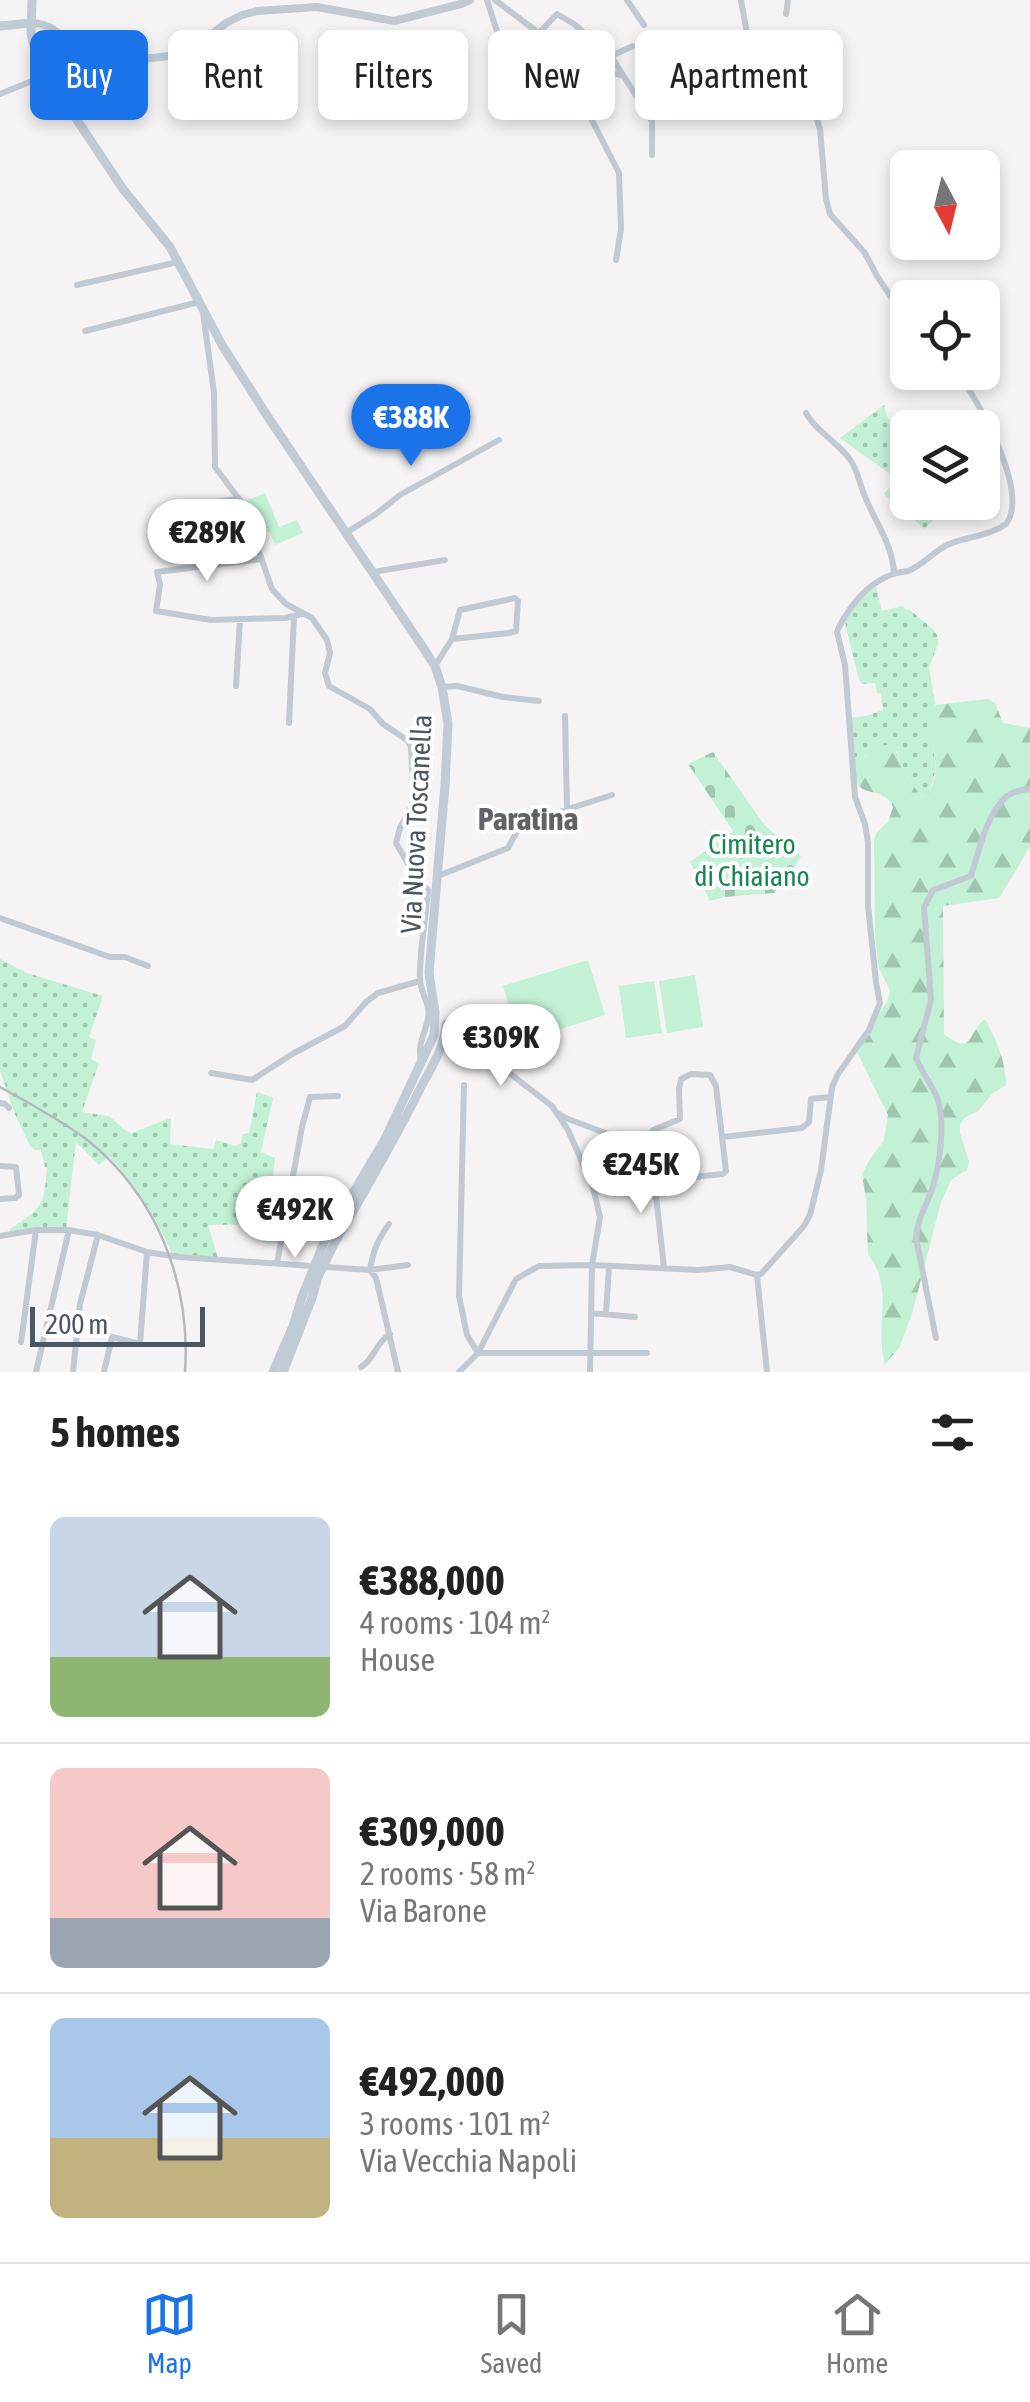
<!DOCTYPE html>
<meta charset="utf-8">
<style>
body{margin:0;font-family:"Asap Condensed",sans-serif;background:#f2f2f2;color:#222;height:100vh;display:flex;flex-direction:column;font-size:38px;white-space:nowrap}
*{box-sizing:border-box;margin:0}
p{font-size:32px;color:#767676}
.icon{flex:none;width:55px;height:55px;fill:none;stroke:currentColor;stroke-width:2;stroke-linecap:round;stroke-linejoin:round}
.map{position:relative;height:1372px;overflow:hidden}
.sheet{display:flex;flex-direction:column;background:#fff;flex:1}
.sheet>*{flex:none}
.hud{position:absolute;left:30px;top:30px;width:970px;height:90px;display:flex;gap:20px}
.needle{width:65px;rotate:173deg}
.tools{position:absolute;left:890px;top:150px;display:grid;gap:20px}
.tools a{display:grid;place-items:center;width:110px;height:110px;border-radius:15px;background:#fff;box-shadow:0 5px 15px #0003;font-size:50px}
.scale{position:absolute;left:30px;bottom:25px;width:175px;box-sizing:border-box;padding-left:10px;border:5px solid #4a5661;border-top:0;font-size:28px;line-height:35px;white-space:nowrap;color:#4a5661;-webkit-text-stroke:8px #fff;paint-order:stroke}
.price{position:absolute;translate:-50% -85px;padding:0 22px;border-radius:35px;background:#fff;color:#222;font-size:32px;line-height:65px;filter:drop-shadow(0 2px 5px #0008)}
.price::after{content:'';position:absolute;left:50%;top:60px;width:30px;height:22px;margin-left:-15px;background:inherit;clip-path:polygon(0 0,100% 0,50% 100%)}
.price.on{background:#1a73e8;color:#fff}
ul{padding:0;list-style:none}
li{display:flex;align-items:center;gap:30px;height:250px;padding:0 50px}
li+li{border-top:2px solid #e0e0e0}
li span{display:grid;place-items:center;flex:none;width:280px;height:200px;border-radius:15px;color:#555}
li>.icon{margin-inline-start:auto}
span .icon{width:120px;height:120px;fill:#fffc;stroke-width:1}
li b{font-size:42px}
h2{display:flex;justify-content:space-between;align-items:center;height:120px;padding:0 50px;font-size:42px}
.chip{padding:0 35px;border-radius:15px;background:#fff;box-shadow:0 5px 15px #0003;font-size:35px;line-height:90px}
.chip.on{background:#1a73e8;color:#fff}
.dock{display:flex;justify-content:space-around;align-items:center;height:140px;border-top:2px solid #e0e0e0;background:#fff;font-size:28px;color:#767676}
.dock a{display:grid;justify-items:center;gap:5px}
.dock .on{color:#1a73e8}
.map>svg:first-child{display:block}
.grass{fill:url(#grass-dots)}
.forest{fill:url(#forest-firs)}
.cemetery{fill:url(#cemetery-stones)}
.garden{fill:#c3f1d5}
.lines{fill:none;stroke-linecap:round;stroke-linejoin:round}
.minor{stroke:#c1cad2;stroke-width:6}
.tertiary{stroke:#c1cad2;stroke-width:8}
.secondary{stroke:#c1cbd6;stroke-width:9}
.rail{stroke:#b5b8bd;stroke-width:2.5}
.secondary-bridge{stroke:#c1cbd6;stroke-width:9}
.labels{text-anchor:middle;stroke-width:8;stroke-linejoin:round;paint-order:stroke}
.street-label{font-size:28px;fill:#4a5661;stroke:#fff}
.park-label{font-size:28px;fill:#17864f;stroke:#fff}
.quarter-label{font-size:32px;font-weight:bold;fill:#5f6368;stroke:#fff}
</style>
<div class="map">
<svg width="1030" height="1372" viewBox="0 0 1030 1372">
<defs>
<pattern id="grass-dots" width="8" height="8" patternUnits="userSpaceOnUse" patternTransform="scale(2.5)"><rect width="8" height="8" fill="#c3f1d5"/><path d="M2 2h.1M6 6h.1" fill="none" stroke="#a0c6b0" stroke-width="1.8" stroke-linecap="round"/></pattern>
<pattern id="forest-firs" width="22" height="20" patternUnits="userSpaceOnUse" patternTransform="scale(2.5)"><rect width="22" height="20" fill="#c3f1d5"/><path d="M5 1l3.5 6h-7zM16 11l3.5 6h-7z" fill="#a0c6b0"/></pattern>
<pattern id="cemetery-stones" width="16" height="16" patternUnits="userSpaceOnUse" patternTransform="scale(2.5)"><rect width="16" height="16" fill="#c3f1d5"/><path d="M2 7V4a2 2 0 0 1 4 0v3zM10 15v-3a2 2 0 0 1 4 0v3z" fill="#a0c6b0"/></pattern>
</defs>
<rect width="100%" height="100%" fill="#f5f3f3"/>
<path class="grass" d="M884,405l3,12 20,17v9l-6,2 6,7 1,50 32,1 6,5 -22,21 -25,-24 -2,1 -13,-12 13,-15 -57,-41z
M876,586l6,25 20,-5 5,4h3l24,20 4,7v8l-9,22 6,38 -5,17 6,47 -7,24 -7,5 -17,-25 -8,-22 -19,-4 -13,9 -11,17 -4,-55 16,-2 17,-6 -2,-16 -4,-1 -2,-10 -13,1 -3,-4 -14,-57c4,-14 19,-29 31,-37z
M0,959l27,14 76,23 -14,41 7,3 -5,19 8,4 -17,49 27,4 16,14 6,3 40,-15 -1,26 43,5 3,-9 20,6 5,-3 2,-9 6,-1 8,-41 16,6 -12,54 14,6 -5,46 15,2 -7,37 -15,-1 1,-18 -56,1 10,33 -46,-4c-16,-37 -36,-69 -63,-98l-10,9 -23,-23 -10,86 -56,4v-3c32,-22 34,-21 37,-61l-2,-1 -4,-17h-6l-5,-4 -15,-32 -15,-43z"/>
<path class="forest" d="M988,699l7,4 8,20 27,5v119l-31,51 -56,8 1,128c30,23 23,-1 41,-15 11,20 21,43 21,66l-13,8 -15,18 -14,7 -4,7v8l9,29 -2,8 -16,10 -10,22 -29,112 -13,34 -14,16c-11,-36 10,-78 -17,-109l-2,-56 -4,-25 8,-15 14,-19 4,-25 -31,-63 14,-20 11,-24 5,-5 3,-12 -11,-23 -4,-29 -1,-100 3,-7 11,-10 5,-15c-10,-24 -35,-5 -39,-34 8,-15 20,-30 38,-28l8,13 5,15 17,25c26,-20 7,-52 8,-77 0,-5 3,-10 5,-16z"/>
<path class="cemetery" d="M713,752l50,71 9,9 27,18 -2,3 4,3 -7,12 16,10 -24,3 -12,12 -50,4 -14,4 -20,-39 43,-31 -45,-67z"/>
<path class="garden" d="M265,493l14,34 18,-7 6,13 -28,12 -6,-14 -9,3 -14,-33z
M588,960l17,55 -85,27 -17,-56z
M695,975l8,52 -36,6 -8,-52z
M654,981l8,52 -36,5 -7,-52z"/>
<g class="lines">
<path class="minor" d="M487,0l17,53 -4,29
M495,0l40,30 9,29 8,4 45,5 26,8
M627,0l17,25
M741,0l6,33 9,18 20,26 35,31 5,9 4,12 6,70 4,15 35,39 12,23 31,46
M786,14l2,-14
M538,34l19,-20 17,10 37,32 22,-10
M611,56l41,65v34
M562,62l57,111 2,56 -5,31
M689,72l77,-6
M0,94l47,-19
M77,285l101,-23
M203,312l11,81 1,74 27,36 30,86 14,15 26,14 15,22 3,13 -5,20 4,13 41,23 13,15 24,16 4,7 3,55 -14,26 -4,15 18,31 14,16c-2,28 -9,63 -8,89 0,14 11,25 8,39 -3,17 -12,27 -6,46
M85,331l114,-29
M806,413c8,16 32,30 43,45 8,10 10,24 15,36 10,27 29,50 30,80
M168,508l71,-9
M346,533l30,-19 24,-19 99,-55
M261,559l-104,13 3,12 -4,27 55,9 74,-2 17,-4
M373,572l72,-12
M515,598l3,3 -2,30 -7,2 -57,6 8,-29z
M435,666l17,-27
M236,686l4,-67
M442,687l15,-1 46,11 36,4
M565,716l2,93
M289,723l5,-107
M438,876l70,-28 13,-24 91,-29
M0,918l110,39h15l23,9
M446,1024l106,82 16,24 25,57 7,30 -8,48 -2,107
M211,1073l41,7 42,-27 51,-27 21,-24 12,-9 42,-12
M464,1085l-5,211 8,39 11,18h169
M0,1103l5,1 4,4
M559,1114l9,5 83,31 13,118
M723,1137l79,-9 7,-6 2,-23 18,-2
M644,1146l9,-16 27,-11 -1,-30 2,-10 10,-5 19,1 6,11 10,85 -3,3 -67,7
M0,1166l16,1 3,28 -4,3 -15,1
M389,1224c-11,15 -16,27 -19,46l6,8 22,94
M0,1236l36,-6h33l29,5 49,17 32,5 191,13 38,-5
M277,1263l25,-136 8,-30 28,-1
M757,1275l4,-1 43,-48 6,-11 11,-45 11,-83 6,-13 31,-44 11,-27 -4,-21 -8,-76v-64l-3,-18 -10,-27 -10,-132 -8,-33 2,-5c12,-23 29,-44 54,-53 5,-2 10,-2 15,-3 15,-6 25,-19 39,-26 19,-9 41,-8 59,-21 24,-31 -27,-123 -49,-152
M757,1275l10,97
M591,1313l44,4
M606,1314l3,-48
M936,1338l-20,-100c1,-20 12,-34 17,-52 7,-22 12,-64 5,-86 -5,-14 -16,-27 -22,-42l15,-58 -7,-93 9,-17 38,-14c8,-25 15,-62 36,-80 7,-5 15,-6 23,-7
M21,1342l15,-112
M361,1367c13,-7 15,-25 29,-33
M36,1372l33,-142
M73,1372l7,-68 18,-69
M104,1372l8,-35 28,7 7,-92
M459,1372l19,-19 38,-74 23,-13 53,-1 106,5 32,-3 27,8"/>
<path class="tertiary" d="M31,23c39,1 35,39 65,41l83,-9 16,-8 31,-24 16,-8 15,-4 60,-4 77,14 67,-17 9,-4
M47,75l18,-15 8,-11"/>
<path class="secondary" d="M32,0l-1,33 6,27 86,129 47,58 52,98 46,72 156,232 11,17 7,21 6,37 -3,61 -16,188 6,39 -1,23 -49,104 -60,101
M0,26l31,-3
M445,1040l17,-3
M335,1242c30,-51 59,-101 85,-153 11,-21 25,-42 26,-65
M273,1372l20,-46 9,-29
M283,1372l29,-74"/>
<path class="rail" d="M0,1087c29,16 59,32 86,52 71,56 105,144 99,233"/>
<path class="secondary-bridge" d="M302,1297l23,-57
M312,1298l6,-21 17,-35"/>
</g>
<g class="labels">
<g class="street-label">
<text transform="translate(416 824) rotate(-87)" y="10">Via Nuova Toscanella</text>
</g>
<g class="park-label">
<text x="752" y="854">Cimitero<tspan x="752" dy="32">di Chiaiano</tspan></text>
</g>
<g class="quarter-label">
<text x="528" y="830">Paratina</text>
</g>
</g>
</svg>
<div class="tools">
<a><svg class="needle" viewBox="-14 -14 28 28"><path d="M0-13l5 13h-10z" fill="#e53935"/><path d="M0 13l5-13h-10z" fill="#767676"/></svg></a>
<a><svg class="icon" aria-label="locate" viewBox="0 0 24 24"><circle cx="12" cy="12" r="6"/><path d="M12 2v4M12 18v4M2 12h4M18 12h4"/></svg></a>
<a><svg class="icon" aria-label="layers" viewBox="0 0 24 24"><path d="M12 4l9 5-9 5-9-5zM3 14l9 5 9-5"/></svg></a>
</div>
<div class="scale">200 m</div>
<b class="price on" style="left:411px;top:469px">€388K</b>
<b class="price" style="left:207px;top:584px">€289K</b>
<b class="price" style="left:501px;top:1089px">€309K</b>
<b class="price" style="left:641px;top:1216px">€245K</b>
<b class="price" style="left:295px;top:1261px">€492K</b>
<div class="hud">
<a class="chip on">Buy</a>
<a class="chip">Rent</a>
<a class="chip">Filters</a>
<a class="chip">New</a>
<a class="chip">Apartment</a>
</div>
</div>
<section class="sheet">
<h2>5 homes<svg class="icon" aria-label="filters" viewBox="0 0 24 24"><path d="M4 7h16M4 17h16"/><circle cx="9" cy="7" r="2"/><circle cx="15" cy="17" r="2"/></svg></h2>
<ul>
<li><span style="background:linear-gradient(#c9d6e8 70%,#8fb573 0)"><svg class="icon" aria-label="home" viewBox="0 0 24 24"><path d="M3 11l9-7 9 7M6 9v11h12V9"/></svg></span><div><b>€388,000</b><p>4 rooms · 104 m²</p><p>House</p></div></li>
<li><span style="background:linear-gradient(#f6c9c9 75%,#9aa5b1 0)"><svg class="icon" aria-label="home" viewBox="0 0 24 24"><path d="M3 11l9-7 9 7M6 9v11h12V9"/></svg></span><div><b>€309,000</b><p>2 rooms · 58 m²</p><p>Via Barone</p></div></li>
<li><span style="background:linear-gradient(#a9c7e8 60%,#c2b280 0)"><svg class="icon" aria-label="home" viewBox="0 0 24 24"><path d="M3 11l9-7 9 7M6 9v11h12V9"/></svg></span><div><b>€492,000</b><p>3 rooms · 101 m²</p><p>Via Vecchia Napoli</p></div></li>
</ul>
</section>
<nav class="dock">
<a class="on"><svg class="icon" aria-label="map" viewBox="0 0 24 24"><path d="M3 6l6-2 6 2 6-2v14l-6 2-6-2-6 2zM9 4v14M15 6v14"/></svg>Map</a>
<a><svg class="icon" aria-label="saved" viewBox="0 0 24 24"><path d="M7 4h10v16l-5-4-5 4z"/></svg>Saved</a>
<a><svg class="icon" aria-label="home" viewBox="0 0 24 24"><path d="M3 11l9-7 9 7M6 9v11h12V9"/></svg>Home</a>
</nav>
